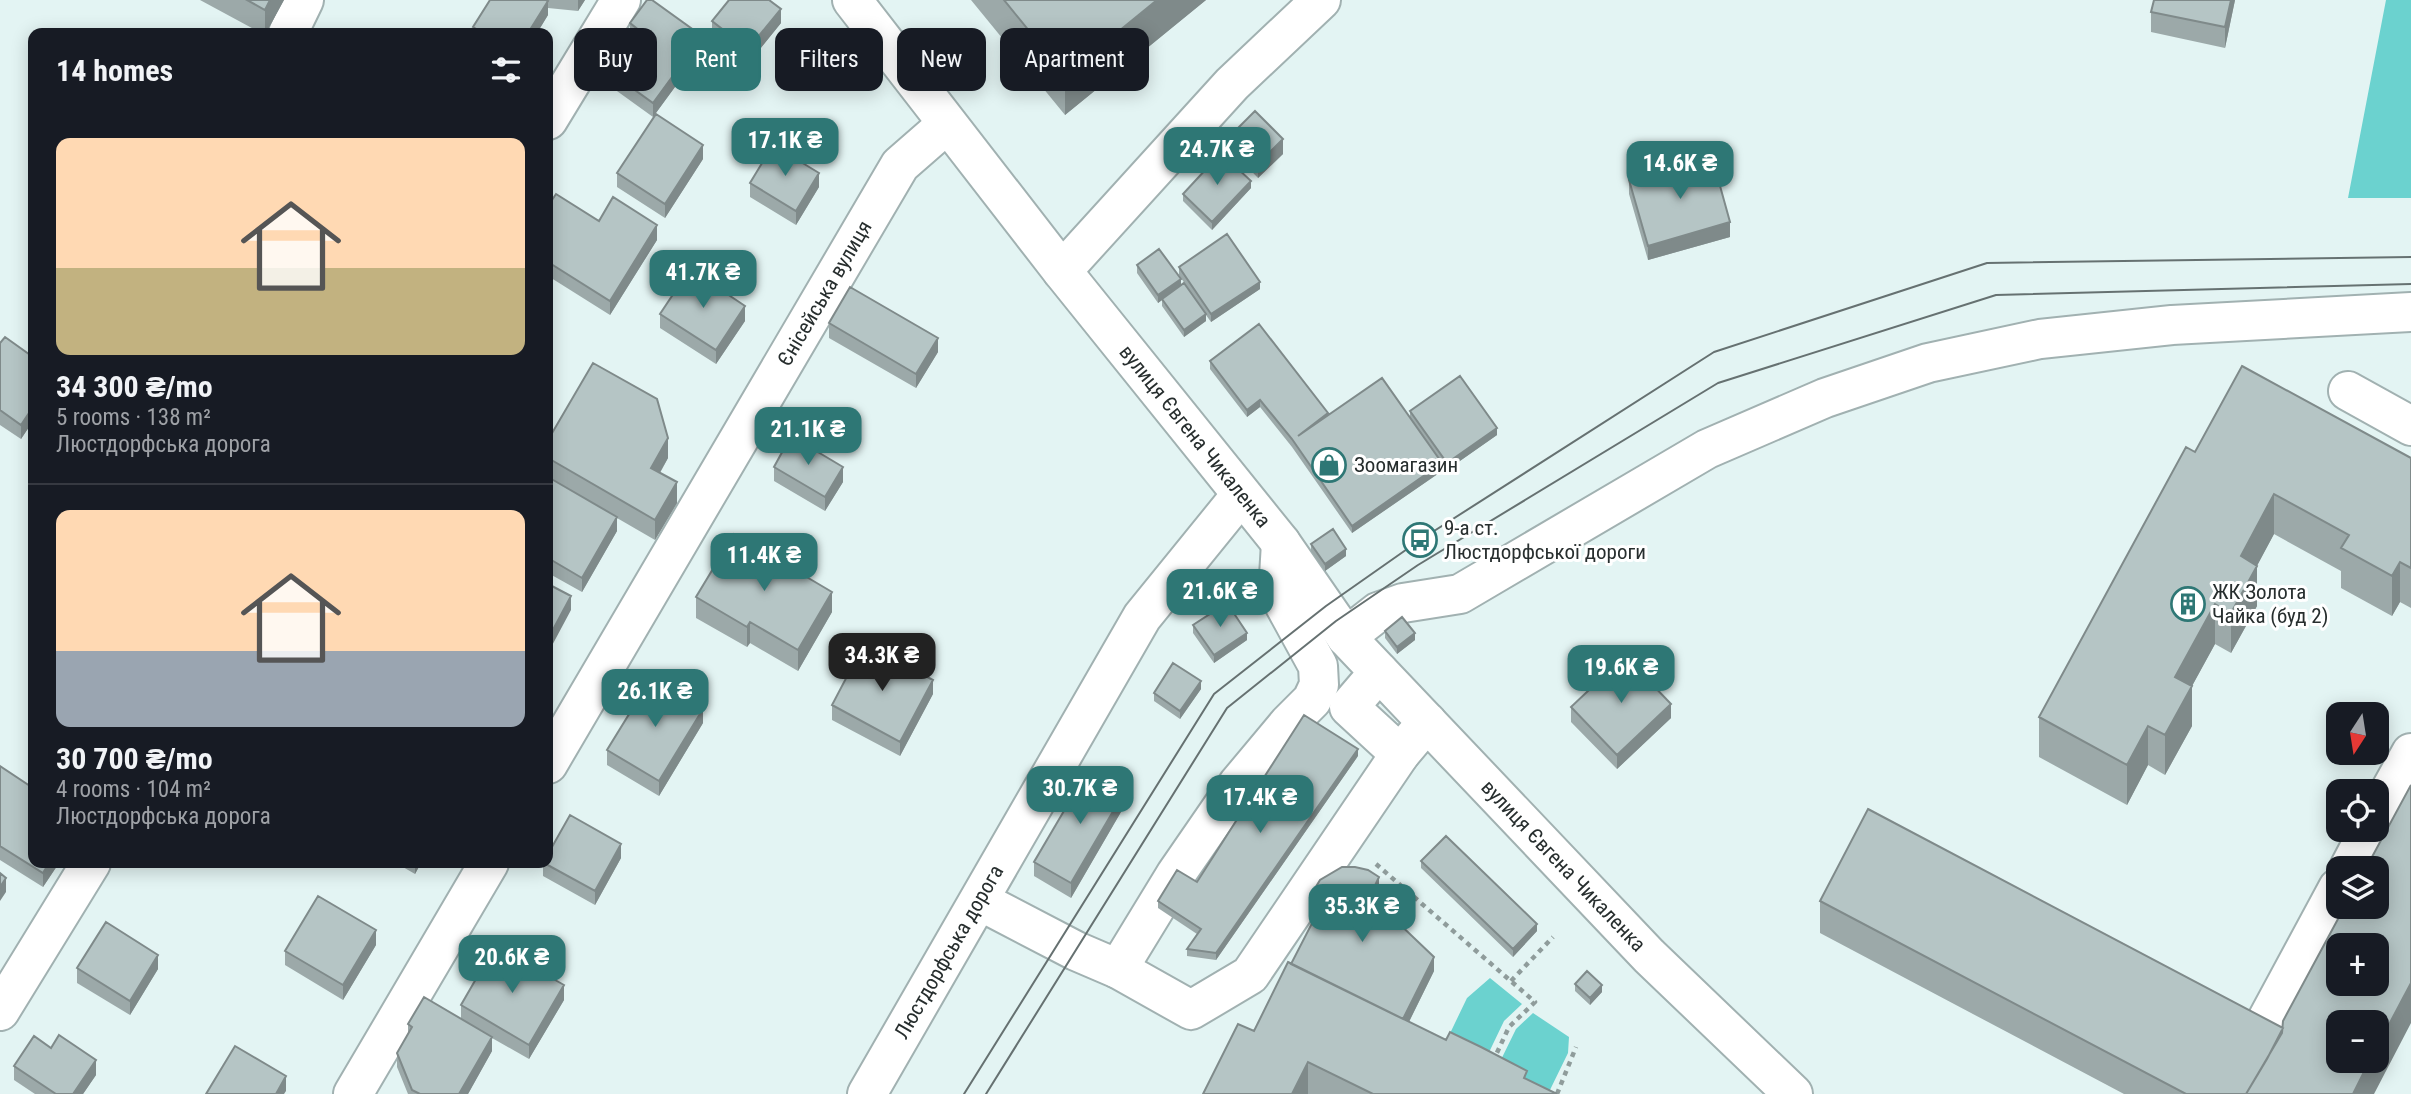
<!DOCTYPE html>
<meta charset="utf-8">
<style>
body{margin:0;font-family:"Roboto Condensed",sans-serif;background:#20242c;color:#f1f3f6;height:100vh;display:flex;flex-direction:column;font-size:26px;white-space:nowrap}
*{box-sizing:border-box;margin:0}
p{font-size:23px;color:#9ea1a6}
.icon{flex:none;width:38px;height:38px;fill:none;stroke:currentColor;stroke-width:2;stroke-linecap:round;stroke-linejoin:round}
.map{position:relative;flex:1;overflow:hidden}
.sheet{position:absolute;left:28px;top:28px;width:525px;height:840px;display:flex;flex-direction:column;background:#171b24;border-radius:14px;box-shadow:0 4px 18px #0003}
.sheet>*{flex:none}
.banner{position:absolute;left:574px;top:28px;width:665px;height:63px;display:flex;gap:14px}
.needle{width:46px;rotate:192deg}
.controls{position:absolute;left:2326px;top:702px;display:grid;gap:14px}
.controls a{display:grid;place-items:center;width:63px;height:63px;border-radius:14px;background:#171b24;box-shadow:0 4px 18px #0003;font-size:35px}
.price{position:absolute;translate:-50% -60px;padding:0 16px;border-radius:14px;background:#2e7775;color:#fff;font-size:23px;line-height:46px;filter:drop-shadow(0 2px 4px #0008)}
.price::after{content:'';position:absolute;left:50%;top:42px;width:21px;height:16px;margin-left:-10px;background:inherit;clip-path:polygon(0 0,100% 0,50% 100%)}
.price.current{background:#222;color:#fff}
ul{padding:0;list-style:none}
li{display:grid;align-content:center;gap:14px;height:371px;padding:0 28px}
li+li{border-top:2px solid #363941}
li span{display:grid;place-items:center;height:217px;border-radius:14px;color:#555}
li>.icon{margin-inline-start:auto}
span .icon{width:126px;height:126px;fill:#fffc;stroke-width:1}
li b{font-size:30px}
h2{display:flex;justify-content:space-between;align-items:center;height:84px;padding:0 28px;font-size:30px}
.tag{padding:0 24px;border-radius:14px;background:#171b24;box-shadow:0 4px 18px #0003;font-size:24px;line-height:63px}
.tag.current{background:#2e7775;color:#fff}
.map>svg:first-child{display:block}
.green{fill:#6bd2cf}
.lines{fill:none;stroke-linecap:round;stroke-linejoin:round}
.minor-casing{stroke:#a1b1b1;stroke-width:42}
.path{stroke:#8f9c9b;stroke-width:4.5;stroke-dasharray:5 5;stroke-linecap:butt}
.minor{stroke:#fff;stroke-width:38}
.tram{stroke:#667171;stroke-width:2}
.wall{fill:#9ca9a9}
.shaded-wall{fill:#7f8a8a}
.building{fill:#b5c5c5;stroke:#7f8a8a;stroke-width:2;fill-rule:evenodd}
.labels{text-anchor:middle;stroke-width:6;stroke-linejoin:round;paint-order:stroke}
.street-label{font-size:21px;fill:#272e2e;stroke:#fff}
.poi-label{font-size:21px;fill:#272e2e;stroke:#fff;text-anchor:start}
</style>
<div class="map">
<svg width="2411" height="1094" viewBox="0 0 2411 1094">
<rect width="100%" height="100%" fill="#e3f4f3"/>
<path class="green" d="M2386,0h25v198h-63z
M1490,978l32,26 -18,17 -23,48 -39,-19 25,-52z
M1533,1013l36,24 -1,16 -20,41 -54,-20 22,-45z"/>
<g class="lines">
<g class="minor-casing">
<g id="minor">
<path id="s1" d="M852,0l210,271 219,272 65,94 303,319 144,138"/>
<path d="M288,33l16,-33"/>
<path d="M548,120l73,-120"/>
<path d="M1062,271l170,-187 89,-84"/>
<path d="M2348,391l63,35"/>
<path d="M1346,637l32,-25 25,-9 57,-9 247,-145 118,-51 103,-35 112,-24 132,-14 239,-13"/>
<path d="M1379,672l-30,35 51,47"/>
<path id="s2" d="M548,764l352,-599 47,-41"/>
<path d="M2376,816l35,-63"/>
<path d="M2349,868l20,-38"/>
<path d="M980,901l96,50 42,18 73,41 59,-35 150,-221 27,-32"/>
<path d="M1118,969l58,-95 62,-90 51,-61 23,-23 7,-15 -1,-19 -40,-73 3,-50"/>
<path d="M0,1011l91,-148"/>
<path d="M2248,1055l90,-167"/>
<path d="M353,1094l136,-231"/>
<path id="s3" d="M867,1094l275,-477 99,-122"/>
</g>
</g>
<path class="path" d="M1376,864l159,138 -26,25 -15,32
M1511,981l42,-44
M1557,1094l19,-47"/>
<use href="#minor" class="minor"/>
<path class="tram" d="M964,1094l250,-400 112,-88 94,-66 294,-188 273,-89 424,-6
M986,1094l241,-386 109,-87 82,-56 300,-182 278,-88 415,-11"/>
</g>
<path class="wall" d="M200,0h84l-18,33h-5z
M490,0h95l-7,11 -30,-3v7l-11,18h-64v-6z
M971,0h235l-141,115z
M2154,0h81l-10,48 -74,-16v-20z
M712,21l69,2 -33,41 -36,-29z
M630,23l72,27 -49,67 -43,-31v-14l23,-32 -3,-2z
M1231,135l52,19 -25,24 -27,-28z
M703,159l-38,59 -48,-31v-14z
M1629,180l101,57 -82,23 -19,-66z
M750,183l69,4 -23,38 -46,-28z
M1251,188l-39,42 -29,-29v-7z
M548,206l51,15 58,19 -47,75 -62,-39z
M1137,265l44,20 17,18 -19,-28v-8l81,22 -49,33 -5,-7v6l-22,16 -22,-31v-6l-4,3 -21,-30z
M660,314l85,7 -29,43 -56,-36z
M829,323l109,29 -22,36 -87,-50z
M0,343l33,14v64l-12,18 -21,-14z
M1210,361l118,55 82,2v-7l87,24 -50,35 -5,-6v7l-90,62 -60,-86 -32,-40 -13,10 -37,-48z
M548,440l120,18 -8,15 17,30 -22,37 -38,-22v13l-35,61 -34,-19z
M2195,452l216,6v150l-11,-6 -8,14 -51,-28v-17l-67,-37 -17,31v41l-26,47 -16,-9 -23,42v40l-27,49 -17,-10 -21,40 -88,-48v-40z
M774,467l69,15 -18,29 -51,-30z
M1311,544l35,12 -21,15 -14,-20z
M696,597l136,15 -34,59 -48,-28 -3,4 -51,-29z
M1193,625l54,15 -33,23 -21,-30z
M1385,631l30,9 -18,14 -12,-16z
M1201,689l-21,30 -26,-18v-8z
M933,694l-33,62 -68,-36v-15z
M1571,707l100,11 -54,51 -46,-47z
M703,723l-44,73 -52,-31v-15z
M1358,756l-142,204 -29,-4v-7l10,-15 -39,-26v-7l39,-19z
M0,766l33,97h26l-16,24 -43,-27z
M1125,805l-54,93 -37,-22v-14z
M621,858l-26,47 -52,-29v-13z
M1421,861l116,70 -24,26 -92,-89z
M396,863h25l-6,11z
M1379,892l-4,8 59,71 -25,51 148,72h-354l51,-63 37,-67 26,-51 -6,-4v-14z
M1820,901l554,193h-250l-304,-161z
M376,945l-33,55 -58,-35v-14z
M77,968l81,1 -28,46 -53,-32z
M1575,984l27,8 -12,13 -15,-14z
M564,1000l-35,59 -37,-21v13l-24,43h-60l-11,-27v-14l11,-19v-10l53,-6v-13z
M51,1048l45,27 -13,19h-48l-21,-14v-14z"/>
<path class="shaded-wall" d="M270,0h14l-18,33h-1v-23z
M578,0h7l-7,11z
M1157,0h49l-141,115v-40z
M2231,0h4l-10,48v-21z
M548,1v14l-11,18h-9z
M781,9v14l-33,41v-15z
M702,36v14l-49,67v-14z
M1283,139v15l-25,24v-14z
M703,145v14l-38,59v-14z
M819,173v14l-23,38v-14z
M1251,181v7l-39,42v-8z
M1730,222v15l-82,23v-14z
M657,225v15l-47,75v-14z
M1181,279v7l-23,17v-8z
M1260,282v7l-49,33v-8z
M745,306v15l-29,43v-14z
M1206,314v7l-22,16v-7z
M938,338v14l-22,36v-14z
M1260,400v7l-13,10v-7z
M33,407v14l-12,18v-14z
M1497,428v7l-50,35v-7z
M668,438v20l-17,30v-20z
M1442,463v8l-90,62v-7z
M843,467v15l-18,29v-14z
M677,482v21l-22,37v-20z
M2274,494v40l-33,62v-40z
M617,517v14l-35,61v-14z
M1346,549v7l-21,15v-7z
M2400,562v40l-8,14v-40z
M2257,566v40l-26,47v-40z
M832,592v20l-34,59v-21z
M571,596v14l-23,43v-14z
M2215,604v40l-40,73v-40z
M750,622v21l-3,4v-20z
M1247,633v7l-33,23v-8z
M1415,633v7l-18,14v-7z
M933,680v14l-33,62v-14z
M1201,681v8l-21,30v-8z
M2192,686v40l-27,49v-40z
M1671,704v14l-54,51v-14z
M703,709v14l-44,73v-15z
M2148,726v39l-21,40v-40z
M1358,749v7l-142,204v-7z
M1125,791v14l-54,93v-15z
M621,844v14l-26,47v-14z
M49,863h10l-16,24v-14z
M415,863h6l-6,11z
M1379,877v15l-9,18v-14z
M6,878v14l-6,9v-14z
M1537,924v7l-24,26v-8z
M376,930v15l-33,55v-15z
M158,955v14l-28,46v-14z
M1434,957v14l-40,81v-15z
M2411,983v40l-37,71h-21l17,-34h6v-11z
M564,985v15l-35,59v-14z
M1602,985v7l-12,13v-7z
M492,1037v14l-24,43h-9z
M96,1060v15l-13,19h-10z
M1308,1062v32h-16z
M286,1076v15l-2,3h-8z"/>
<path class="building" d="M247,0h23l-5,10z
M490,0h56l2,1 -20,32h-45l-10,-6z
M647,0h5l50,36 -49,67 -43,-31 30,-41 -10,-8z
M729,0h40l12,9 -33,40 -36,-28z
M1004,0h153l-92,75z
M2154,0h77l-6,27 -74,-15z
M1255,111l28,28 -25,25 -27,-29z
M656,114l47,31 -38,59 -48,-31z
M773,145l46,28 -23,38 -46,-28z
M1221,153l30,28 -39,41 -29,-28z
M1712,157l18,65 -82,24 -19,-66z
M556,194l43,27 14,-24 44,28 -47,76 -62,-39v-56z
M1227,234l33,48 -49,32 -32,-47z
M1159,249l22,30 -23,16 -21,-30z
M690,269l55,37 -29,44 -56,-36z
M1184,283l22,31 -22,16 -22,-31z
M850,287l88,51 -22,36 -87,-51z
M1259,324l69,89 -30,23 84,-58 60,85 -90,63 -60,-87 -32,-39 -13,10 -37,-49z
M5,337l28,20v50l-12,18 -21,-15v-67z
M593,363l64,36 11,39 -17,30 26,14 -22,38 -107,-62v-18z
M2242,366l169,92v110l-11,-6 -8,14 -51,-28 8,-13 -75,-41 -33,62 16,10 -26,47 -16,-9 -40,73 17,9 -27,49 -17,-9 -21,39 -88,-48 147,-270 9,5z
M1460,376l37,52 -50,35 -37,-52z
M791,436l52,31 -18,30 -51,-30z
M548,477l69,40 -35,61 -34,-20z
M1333,529l13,20 -21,15 -14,-20z
M734,534l98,58 -34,58 -48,-28 -3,5 -51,-30z
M548,584l23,12 -23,43z
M1227,603l20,30 -33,22 -21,-30z
M1402,617l13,16 -18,14 -12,-16z
M864,644l69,36 -33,62 -68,-37z
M1625,656l46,48 -54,51 -46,-48z
M1173,663l28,18 -21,30 -26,-18z
M652,677l51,32 -44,72 -52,-31z
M1304,715l54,34 -142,204 -29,-4 14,-20 -43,-28 19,-31 20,12z
M0,766l33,22v75h16l-6,10 -43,-27z
M1088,770l37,21 -54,92 -37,-21z
M2411,785v198l-35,66v-27h-38v38h32l-17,34h-107l36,-61 1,-12 62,-115h31v-38h-10zM2338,945h38v39h-38z
M1868,809l415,219 -16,31 -21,35h-60l-366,-193z
M570,815l51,29 -26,47 -51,-28h4v-9z
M1446,836l91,88 -24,25 -92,-88z
M1342,867h13l13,3 11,7 -9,19 64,61 -31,62 -112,-55 32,-62 -12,-7 9,-15z
M0,873l6,5 -6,9z
M318,896l58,34 -33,55 -58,-34z
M106,922l52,33 -28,46 -53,-33z
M495,946l69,39 -35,60 -68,-40z
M1288,962l158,78 4,-8 31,15 46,24 -3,7 33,16h-184l-65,-32 -16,32h-89l35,-70 16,7z
M1587,971l15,14 -12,13 -15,-14z
M424,997l68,40 -33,57h-39l-8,-4 -15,-37 15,-26 -4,-3z
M59,1035l37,25 -23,34h-17l-42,-28 20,-30 17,12z
M235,1046l51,30 -10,18h-70z"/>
<defs>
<g id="shop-ring" transform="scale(1.75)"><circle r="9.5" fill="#fff" stroke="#2e7775" stroke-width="1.5"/><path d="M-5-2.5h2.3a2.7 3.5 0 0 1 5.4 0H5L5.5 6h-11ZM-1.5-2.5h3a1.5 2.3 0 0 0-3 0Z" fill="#2e7775"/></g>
<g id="bus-ring" transform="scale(1.75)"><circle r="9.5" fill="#fff" stroke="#2e7775" stroke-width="1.5"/><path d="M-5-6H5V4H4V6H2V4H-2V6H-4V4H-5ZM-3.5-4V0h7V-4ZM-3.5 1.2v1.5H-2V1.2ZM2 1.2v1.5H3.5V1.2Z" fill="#2e7775"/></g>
<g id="building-ring" transform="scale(1.75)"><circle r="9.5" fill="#fff" stroke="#2e7775" stroke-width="1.5"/><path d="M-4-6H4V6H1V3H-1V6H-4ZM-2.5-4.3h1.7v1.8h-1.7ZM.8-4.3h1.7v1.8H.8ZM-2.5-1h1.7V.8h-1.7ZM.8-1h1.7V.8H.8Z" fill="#2e7775"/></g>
</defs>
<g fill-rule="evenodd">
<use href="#shop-ring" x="1329" y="465"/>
<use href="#bus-ring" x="1420" y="540"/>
<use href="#building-ring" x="2188" y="604"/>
</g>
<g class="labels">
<g class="street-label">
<text dy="7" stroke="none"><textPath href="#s2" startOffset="546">Єнісейська вулиця</textPath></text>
<text dy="7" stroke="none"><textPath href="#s1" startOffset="555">вулиця Євгена Чикаленка</textPath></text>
<text dy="7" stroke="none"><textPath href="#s1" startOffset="1122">вулиця Євгена Чикаленка</textPath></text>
<text dy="7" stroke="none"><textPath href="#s3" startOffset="164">Люстдорфська дорога</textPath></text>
</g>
<g class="poi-label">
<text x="1354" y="472">Зоомагазин</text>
<text x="1444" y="535">9-а ст.<tspan x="1444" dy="24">Люстдорфської дороги</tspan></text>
<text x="2212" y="599">ЖК Золота<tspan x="2212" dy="24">Чайка (буд 2)</tspan></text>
</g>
</g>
</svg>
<div class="controls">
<a><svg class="needle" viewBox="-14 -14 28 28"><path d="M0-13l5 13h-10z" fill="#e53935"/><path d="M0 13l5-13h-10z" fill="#9ea1a6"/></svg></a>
<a><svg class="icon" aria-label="locate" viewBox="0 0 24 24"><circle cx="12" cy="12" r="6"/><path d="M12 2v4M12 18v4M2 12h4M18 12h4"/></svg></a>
<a><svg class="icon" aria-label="layers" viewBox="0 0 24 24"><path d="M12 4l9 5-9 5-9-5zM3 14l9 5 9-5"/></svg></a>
<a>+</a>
<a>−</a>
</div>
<b class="price" style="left:785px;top:178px">17.1K ₴</b>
<b class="price" style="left:1217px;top:187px">24.7K ₴</b>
<b class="price" style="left:1680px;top:201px">14.6K ₴</b>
<b class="price" style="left:703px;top:310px">41.7K ₴</b>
<b class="price" style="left:808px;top:467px">21.1K ₴</b>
<b class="price" style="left:764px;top:593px">11.4K ₴</b>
<b class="price" style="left:1220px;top:629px">21.6K ₴</b>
<b class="price current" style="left:882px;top:693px">34.3K ₴</b>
<b class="price" style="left:1621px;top:705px">19.6K ₴</b>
<b class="price" style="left:655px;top:729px">26.1K ₴</b>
<b class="price" style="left:1080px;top:826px">30.7K ₴</b>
<b class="price" style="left:1260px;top:835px">17.4K ₴</b>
<b class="price" style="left:1362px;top:944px">35.3K ₴</b>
<b class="price" style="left:512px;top:995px">20.6K ₴</b>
<div class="banner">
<a class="tag">Buy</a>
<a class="tag current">Rent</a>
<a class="tag">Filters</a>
<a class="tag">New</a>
<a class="tag">Apartment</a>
</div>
<section class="sheet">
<h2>14 homes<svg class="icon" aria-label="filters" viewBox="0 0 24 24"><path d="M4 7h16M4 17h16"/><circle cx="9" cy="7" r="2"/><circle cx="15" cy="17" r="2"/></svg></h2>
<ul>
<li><span style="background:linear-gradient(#ffd9b3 60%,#c2b280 0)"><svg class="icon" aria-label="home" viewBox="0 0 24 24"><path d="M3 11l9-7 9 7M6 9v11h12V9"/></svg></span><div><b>34 300 ₴/mo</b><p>5 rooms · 138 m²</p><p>Люстдорфська дорога</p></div></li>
<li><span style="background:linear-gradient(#ffd9b3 65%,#9aa5b1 0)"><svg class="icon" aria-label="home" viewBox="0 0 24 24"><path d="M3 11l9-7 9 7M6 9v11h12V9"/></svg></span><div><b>30 700 ₴/mo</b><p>4 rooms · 104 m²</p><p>Люстдорфська дорога</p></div></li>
</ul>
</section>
</div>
